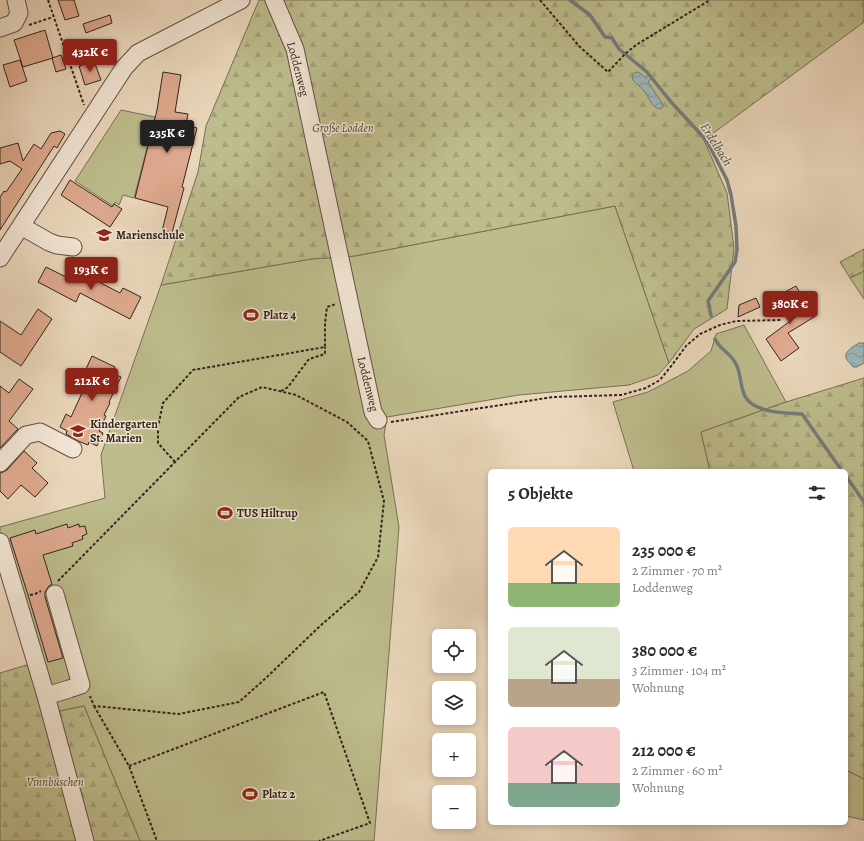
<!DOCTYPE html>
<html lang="de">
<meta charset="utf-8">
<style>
body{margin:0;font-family:Alegreya,serif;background:#f7f7f7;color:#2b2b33;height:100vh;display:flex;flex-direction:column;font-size:15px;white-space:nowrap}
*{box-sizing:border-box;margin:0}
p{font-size:13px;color:#7c7c81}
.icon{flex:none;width:22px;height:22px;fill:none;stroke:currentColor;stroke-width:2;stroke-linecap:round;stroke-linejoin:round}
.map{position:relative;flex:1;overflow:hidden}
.details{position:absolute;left:488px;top:469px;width:360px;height:356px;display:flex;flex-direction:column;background:#fff;border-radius:6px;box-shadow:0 2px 6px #0003}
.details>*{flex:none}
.buttons{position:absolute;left:432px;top:629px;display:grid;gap:8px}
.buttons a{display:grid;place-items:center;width:44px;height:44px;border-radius:6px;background:#fff;box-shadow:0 2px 6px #0003;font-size:20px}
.price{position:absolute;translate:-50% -34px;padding:0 9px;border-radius:4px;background:#8f2418;color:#fff;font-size:13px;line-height:26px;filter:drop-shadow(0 1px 2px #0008)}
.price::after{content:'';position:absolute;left:50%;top:24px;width:12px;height:9px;margin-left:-6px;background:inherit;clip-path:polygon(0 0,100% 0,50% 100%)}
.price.current{background:#222;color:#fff}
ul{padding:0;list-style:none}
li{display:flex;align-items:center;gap:12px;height:100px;padding:0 20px}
li span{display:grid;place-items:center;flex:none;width:112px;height:80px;border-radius:6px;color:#555}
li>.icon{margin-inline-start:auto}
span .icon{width:48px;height:48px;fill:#fffc;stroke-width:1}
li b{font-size:17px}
h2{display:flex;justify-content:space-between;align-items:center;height:48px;padding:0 20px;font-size:17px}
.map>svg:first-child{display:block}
.grass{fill:#bdbc8c;stroke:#787055}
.forest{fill:url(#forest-firs);stroke:#787055}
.water{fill:url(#water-waves);stroke:#727c7c}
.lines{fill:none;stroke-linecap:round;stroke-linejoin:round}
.stream{stroke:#727c7c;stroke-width:3.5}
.building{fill:#dea98e;stroke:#33241e}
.minor-casing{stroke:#615045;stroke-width:19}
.path{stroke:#33241e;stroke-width:2;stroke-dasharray:3 2;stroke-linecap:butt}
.minor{stroke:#f1e4d3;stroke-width:17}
.labels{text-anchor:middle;stroke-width:3;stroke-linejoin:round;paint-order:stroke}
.street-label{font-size:12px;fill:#33241e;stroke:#f1e4d3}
.park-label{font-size:12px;font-style:italic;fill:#564a3a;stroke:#f1e4d3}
.poi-label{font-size:12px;font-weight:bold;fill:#33241e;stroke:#f1e4d3;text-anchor:start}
.water-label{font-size:13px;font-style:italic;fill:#4d4945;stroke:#f1e4d3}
</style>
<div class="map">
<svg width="864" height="841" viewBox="0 0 864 841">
<defs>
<pattern id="forest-firs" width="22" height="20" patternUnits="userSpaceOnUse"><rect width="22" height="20" fill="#bdbc8c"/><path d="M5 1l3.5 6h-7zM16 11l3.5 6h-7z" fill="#a3a178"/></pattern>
<pattern id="water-waves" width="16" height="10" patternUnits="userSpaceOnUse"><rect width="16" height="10" fill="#9cb7ba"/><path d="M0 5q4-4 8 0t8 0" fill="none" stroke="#809597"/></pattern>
</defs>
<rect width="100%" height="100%" fill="#ead6bb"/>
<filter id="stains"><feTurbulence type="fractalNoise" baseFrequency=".005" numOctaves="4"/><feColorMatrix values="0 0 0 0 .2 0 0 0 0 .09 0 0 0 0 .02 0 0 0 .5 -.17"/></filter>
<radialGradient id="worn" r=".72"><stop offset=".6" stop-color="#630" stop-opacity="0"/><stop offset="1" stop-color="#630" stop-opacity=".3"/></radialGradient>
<path class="grass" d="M121,110l34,7 -21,81 -11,-3 -4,10 -4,-3 -2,4 -38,-25z
M615,206l54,157 -11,12 -29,10 -110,10 -132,22 -3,18 15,92 -25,314h-234l-56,-135 -38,8 -46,-148v-39l105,-29 -4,-43 60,-170 150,-26 44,-3z
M864,271v28l-14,-21z
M744,325l42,77 -85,30 9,39h-76l-21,-69 35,-10 40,-21 23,-20 5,-17z
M846,770l18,9v41l-18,-4z"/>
<path class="forest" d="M259,0h605v22l-160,118 23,53 7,55 -7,61 -33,20 -25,34 -54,-157 -260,50 -44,3 -150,26 37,-113 8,-46z
M864,249v22l-14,7 -10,-16z
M864,378v401l-18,-9v-299h-136l-9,-39 85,-30z
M30,664l16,50 38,-8 56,135h-140v-168z"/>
<path class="water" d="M638,72l8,6 2,-4 4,4 -4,4 14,21 1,3 -2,3c-10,-1 -11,-11 -17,-18 -3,-4 -8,-7 -11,-11 -2,-5 0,-7 5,-8z
M859,343h5v20l-7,4h-4c-2,-3 -6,-6 -7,-9 -2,-7 8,-12 13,-15z"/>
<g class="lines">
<path class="stream" d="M570,0l20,15 15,22 7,1 7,11 28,23 24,30 36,39 20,39 4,15 5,31 1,24 -2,12 -27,39 3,15
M715,339c6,12 15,13 21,25 5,9 4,21 8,30 7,19 41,19 58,20l40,57
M846,476l18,26"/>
</g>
<path class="building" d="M58,0h16l5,16 -14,4z
M110,15l2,8 -26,10 -3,-9z
M45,30l8,28 -30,9 -9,-27z
M61,55l5,14 -10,3 -4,-14z
M20,60l7,21 -17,6 -7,-22z
M94,61l7,19 -16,5 -6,-19z
M163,72l18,3 -6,37 13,2 -2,11 11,3 -15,59 2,1 -12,45 -10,-2 6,-24 -33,-9 22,-88z
M60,131l5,3 -8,14 -3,-2 -54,84v-33l4,-6 2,1 16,-23 -12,-8 -10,3v-16l18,-5 5,18 11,-17 7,5 10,-16z
M70,180l42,27 2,-3 8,5 -12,18 -49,-32z
M46,267l24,12 6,-9 44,23 3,-5 18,9 -11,22 -50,-26 -4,9 -38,-20z
M796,286l18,31 -26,16 11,15 -18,13 -15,-22 31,-23 -14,-23z
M756,298l4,9 -22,10 1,-12z
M38,309l14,10 -31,47 -21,-14v-31l21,14z
M92,356l23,11 -3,6 9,4 -12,25 1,1 -6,12 2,1 -7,15 4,2 -6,13 -8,-4 -1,3 -10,-4 -12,-7 1,-3 -7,-4 6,-13 5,3 11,-24 -11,-5 4,-9 5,3z
M19,379l14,10 -24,32 9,8 -18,19v-62l9,7z
M24,451l13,12 -5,5 16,15 -13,14 -14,-12 -13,14 -8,-8v-18l3,-1 4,-2z
M67,524l1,4 11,-4v3l6,-1 2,8 -5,2 1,3 -11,4 1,3 -30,9 9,29 -3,2 -1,1 -3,5v5l18,61 -15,4 -20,-67 -18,-57 25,-8 1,4z"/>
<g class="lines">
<g class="minor-casing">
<path id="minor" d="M274,0l21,49 78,363 5,8
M0,28l14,-5 5,-10 -3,-13
M21,226l28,16 8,3 16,2
M0,258l124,-190 14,-15 103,-53
M0,463l26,-28 14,-3 33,17
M0,542l46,154 39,145
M46,696l23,-7 12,-4 -26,-91"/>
</g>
<path class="path" d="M48,0l36,105
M540,0l39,46 29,26 17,-18 11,-9 74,-45
M29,25l24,-8
M281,391l7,-4 21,-28 16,-5v-7
M391,422l162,-25 68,-2 25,-7 14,-8 12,-15 14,-19 14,-12 20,-9 16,-4 45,-1
M175,462l-17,-19v-16l5,-24 30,-33 132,-23v-24l2,-16 9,-3
M58,581l181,-184 23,-10 34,8 51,27 21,19 16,60 -6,56 -19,35 -39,34 -53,51 -28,25 -60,12 -85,-8 -4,-10
M30,595l5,-1 6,-3
M94,706l35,60 28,75
M129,766l195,-74 46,131 -51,18"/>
<use href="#minor" class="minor"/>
</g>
<defs>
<g id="school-bare" transform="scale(1.2)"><path d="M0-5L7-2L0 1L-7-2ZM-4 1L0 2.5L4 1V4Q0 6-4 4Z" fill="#8f2418" stroke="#f1e4d3" stroke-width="2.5" paint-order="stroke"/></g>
<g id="stadium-bare" transform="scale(1.2)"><path d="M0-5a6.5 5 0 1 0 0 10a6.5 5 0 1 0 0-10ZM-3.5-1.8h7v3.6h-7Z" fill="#8f2418" stroke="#f1e4d3" stroke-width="2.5" paint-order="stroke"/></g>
</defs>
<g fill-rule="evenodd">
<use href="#school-bare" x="104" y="235"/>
<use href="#stadium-bare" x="251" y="315"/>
<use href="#school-bare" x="78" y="431"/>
<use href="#stadium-bare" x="225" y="513"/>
<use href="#stadium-bare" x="250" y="794"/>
</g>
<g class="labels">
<g class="street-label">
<text transform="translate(298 69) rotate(75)" y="4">Loddenweg</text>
<text transform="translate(368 384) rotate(76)" y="4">Loddenweg</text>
</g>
<g class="park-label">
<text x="343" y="132">Große Lodden</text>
<text x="55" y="786">Vinnbüschen</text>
</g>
<g class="poi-label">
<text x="116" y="239">Marienschule</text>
<text x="263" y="319">Platz 4</text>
<text x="90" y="428">Kindergarten<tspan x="90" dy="14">St. Marien</tspan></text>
<text x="237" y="517">TUS Hiltrup</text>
<text x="262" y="798">Platz 2</text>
</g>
<g class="water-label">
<text transform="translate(717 144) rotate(58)" y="5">Erdelbach</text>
</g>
</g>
<rect width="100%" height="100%" filter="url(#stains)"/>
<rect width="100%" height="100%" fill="url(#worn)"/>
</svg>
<div class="buttons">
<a><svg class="icon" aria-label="locate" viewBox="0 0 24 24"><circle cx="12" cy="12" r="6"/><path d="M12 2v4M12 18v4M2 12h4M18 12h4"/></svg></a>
<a><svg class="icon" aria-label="layers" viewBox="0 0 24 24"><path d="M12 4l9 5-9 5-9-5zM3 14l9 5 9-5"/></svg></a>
<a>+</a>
<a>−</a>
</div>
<b class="price" style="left:90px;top:73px">432K €</b>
<b class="price current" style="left:167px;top:154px">235K €</b>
<b class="price" style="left:91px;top:291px">193K €</b>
<b class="price" style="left:790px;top:325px">380K €</b>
<b class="price" style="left:92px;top:402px">212K €</b>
<section class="details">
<h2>5 Objekte<svg class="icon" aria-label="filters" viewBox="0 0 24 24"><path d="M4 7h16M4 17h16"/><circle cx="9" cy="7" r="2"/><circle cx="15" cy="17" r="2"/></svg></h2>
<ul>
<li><span style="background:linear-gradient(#ffd9b3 70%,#8fb573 0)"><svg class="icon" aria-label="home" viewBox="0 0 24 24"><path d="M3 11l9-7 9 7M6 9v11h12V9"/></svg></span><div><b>235 000 €</b><p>2 Zimmer · 70 m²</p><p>Loddenweg</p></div></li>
<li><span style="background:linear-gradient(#dfe7d0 65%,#b9a48a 0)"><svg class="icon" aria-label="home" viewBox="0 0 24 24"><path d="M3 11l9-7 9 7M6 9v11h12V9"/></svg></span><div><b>380 000 €</b><p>3 Zimmer · 104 m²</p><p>Wohnung</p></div></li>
<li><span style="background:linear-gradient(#f6c9c9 70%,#7fa58c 0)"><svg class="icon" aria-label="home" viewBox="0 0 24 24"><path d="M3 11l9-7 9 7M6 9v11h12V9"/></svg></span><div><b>212 000 €</b><p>2 Zimmer · 60 m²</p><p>Wohnung</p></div></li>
</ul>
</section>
</div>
